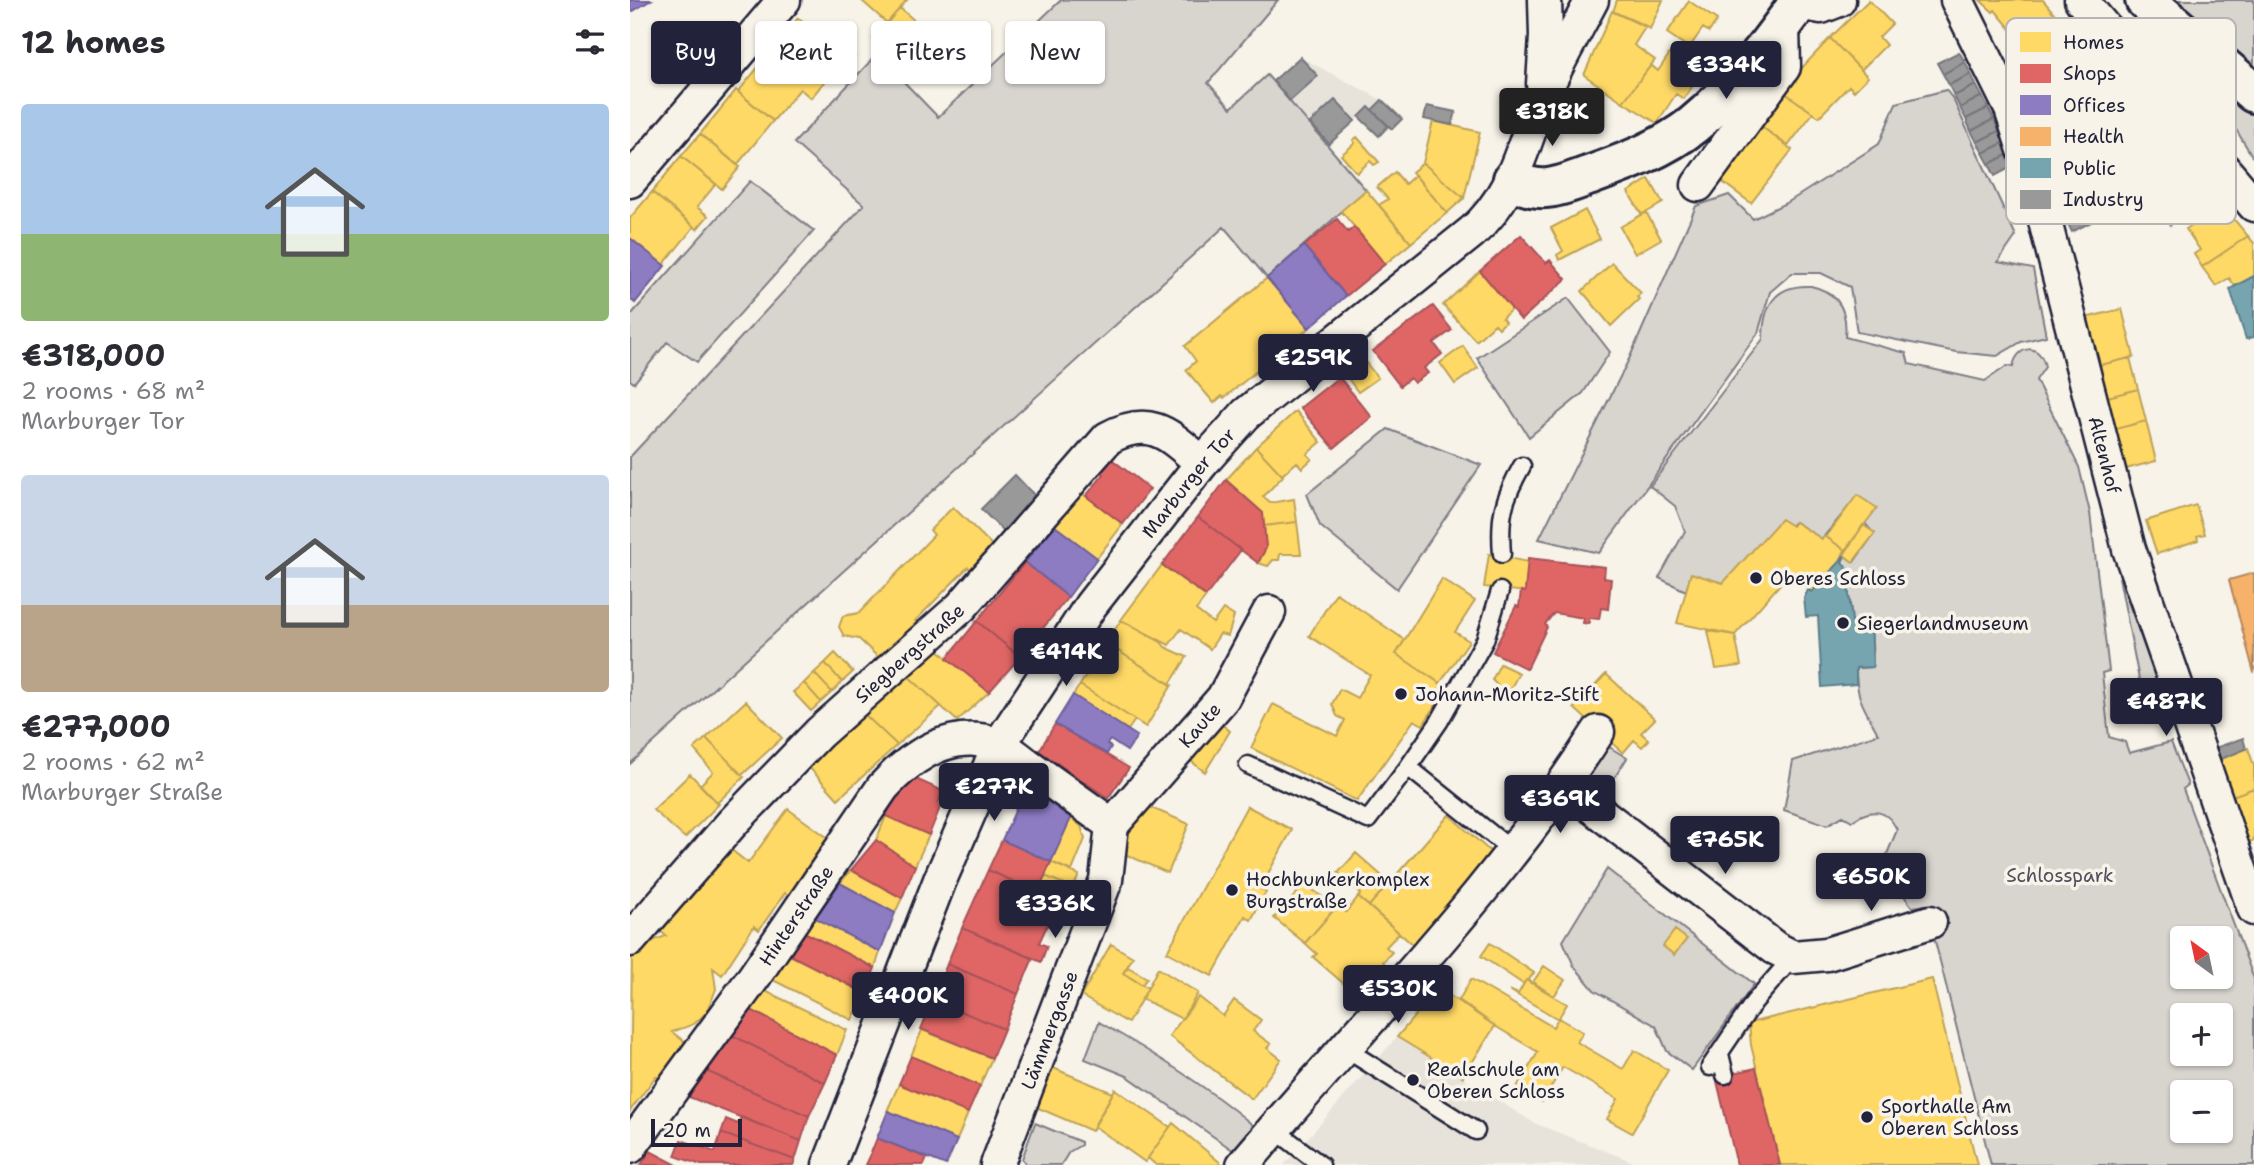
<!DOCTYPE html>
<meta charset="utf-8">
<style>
body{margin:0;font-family:"Shantell Sans",sans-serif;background:#f7f7f7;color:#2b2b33;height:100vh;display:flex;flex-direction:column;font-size:26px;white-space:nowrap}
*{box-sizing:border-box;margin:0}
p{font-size:23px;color:#7c7c81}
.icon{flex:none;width:38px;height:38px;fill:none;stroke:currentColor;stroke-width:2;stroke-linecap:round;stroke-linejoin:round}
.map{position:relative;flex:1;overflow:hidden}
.details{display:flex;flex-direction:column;background:#fff;width:630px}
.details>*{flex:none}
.hud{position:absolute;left:21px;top:21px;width:665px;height:63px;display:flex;gap:14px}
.needle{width:46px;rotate:327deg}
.buttons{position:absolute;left:1540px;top:926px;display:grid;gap:14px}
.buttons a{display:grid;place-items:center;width:63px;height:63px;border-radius:7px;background:#fff;box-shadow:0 2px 5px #0004;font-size:35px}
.scale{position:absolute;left:21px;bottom:18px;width:91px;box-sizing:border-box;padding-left:7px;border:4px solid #22223b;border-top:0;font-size:19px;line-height:24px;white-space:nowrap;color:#22223b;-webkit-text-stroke:5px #f7f3e8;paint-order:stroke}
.price{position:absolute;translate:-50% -60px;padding:0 16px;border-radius:7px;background:#22223b;color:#fff;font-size:23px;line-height:46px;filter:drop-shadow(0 2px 4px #0008)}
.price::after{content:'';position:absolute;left:50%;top:42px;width:21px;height:16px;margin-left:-10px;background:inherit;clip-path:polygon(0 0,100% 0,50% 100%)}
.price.selected{background:#222;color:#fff}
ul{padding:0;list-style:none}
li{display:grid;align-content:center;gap:14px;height:371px;padding:0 21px}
li span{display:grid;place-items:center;height:217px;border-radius:7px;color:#555}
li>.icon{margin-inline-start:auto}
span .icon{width:126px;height:126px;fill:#fffc;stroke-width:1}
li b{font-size:30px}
h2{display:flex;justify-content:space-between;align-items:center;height:84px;padding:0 21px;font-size:30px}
.chip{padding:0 24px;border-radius:7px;background:#fff;box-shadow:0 2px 5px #0004;font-size:24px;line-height:63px}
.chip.selected{background:#22223b;color:#fff}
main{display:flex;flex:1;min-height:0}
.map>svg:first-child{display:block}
.built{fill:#e7e3db}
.green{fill:#d8d5cf;stroke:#7d7c85;stroke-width:2;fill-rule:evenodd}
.homes{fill:#ffd966;stroke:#bda259;stroke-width:2}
.shops{fill:#e06666;stroke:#a75259;stroke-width:2}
.offices{fill:#8e7cc3;stroke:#6e619a;stroke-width:2}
.health{fill:#f6b26b;stroke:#b6875d;stroke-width:2}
.public{fill:#76a5af;stroke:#5d7e8c;stroke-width:2}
.industry{fill:#999;stroke:#75757d;stroke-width:2}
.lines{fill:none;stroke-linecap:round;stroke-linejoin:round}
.lane-casing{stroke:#22223b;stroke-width:21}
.street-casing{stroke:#22223b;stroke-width:37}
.secondary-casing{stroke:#22223b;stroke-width:44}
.lane{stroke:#f7f3e8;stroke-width:16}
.street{stroke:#f7f3e8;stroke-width:32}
.secondary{stroke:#f7f3e8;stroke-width:38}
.poi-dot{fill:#22223b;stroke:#f7f3e8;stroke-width:2.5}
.labels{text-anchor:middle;stroke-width:7;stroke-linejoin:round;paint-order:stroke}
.street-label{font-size:19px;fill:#22223b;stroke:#f7f3e8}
.poi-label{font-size:19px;fill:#22223b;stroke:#f7f3e8;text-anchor:start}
.park-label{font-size:19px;fill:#504f60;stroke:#f7f3e8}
.key{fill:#f7f3e8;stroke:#b7b4b4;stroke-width:2}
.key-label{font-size:19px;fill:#22223b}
</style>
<main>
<section class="details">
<h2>12 homes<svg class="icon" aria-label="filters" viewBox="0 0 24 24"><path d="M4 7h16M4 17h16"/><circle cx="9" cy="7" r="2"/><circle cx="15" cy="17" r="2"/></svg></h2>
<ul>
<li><span style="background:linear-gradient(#a9c7e8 60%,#8fb573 0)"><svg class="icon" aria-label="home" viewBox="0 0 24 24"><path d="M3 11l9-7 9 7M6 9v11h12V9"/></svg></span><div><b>€318,000</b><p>2 rooms · 68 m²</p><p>Marburger Tor</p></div></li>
<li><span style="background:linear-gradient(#c9d6e8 60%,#b9a48a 0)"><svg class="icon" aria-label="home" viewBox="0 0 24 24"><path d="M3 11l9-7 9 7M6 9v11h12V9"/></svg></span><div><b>€277,000</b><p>2 rooms · 62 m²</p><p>Marburger Straße</p></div></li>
</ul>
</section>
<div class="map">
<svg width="1624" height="1165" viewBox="0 0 1624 1165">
<rect width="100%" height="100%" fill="#f7f3e8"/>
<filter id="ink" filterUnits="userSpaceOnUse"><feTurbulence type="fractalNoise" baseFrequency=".0143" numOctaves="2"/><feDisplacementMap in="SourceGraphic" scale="14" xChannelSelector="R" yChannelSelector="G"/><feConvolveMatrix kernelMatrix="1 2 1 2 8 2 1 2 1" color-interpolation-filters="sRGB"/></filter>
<g filter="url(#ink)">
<path class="built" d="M670,57l82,43 20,19 -23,17 -20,-19 -30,27 -56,-63z
M767,1037l137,86 107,42h-357z"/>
<path class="green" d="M431,0h217l-70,83 23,25 36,-33 99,115 -99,88 -43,-51 -594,537v-307l234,-252 -70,-62 83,-89 61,63z
M1544,0h80v159l-30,-49 7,-58z
M1316,90l7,9 63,137 -18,26 35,7 13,67 -25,6 -24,14 -41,-4 -99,-20 -7,-45 -29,-14h-29l-22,19 -12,41 -159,220 -60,-14 91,-182 66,-151 33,-11 24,24 37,-18 89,-57 17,-41z
M120,181l64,50 -117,131 -30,-20 -33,41 -4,-3v-64z
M1181,286c27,6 37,24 34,51l61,16 3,11 76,17 22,-15 6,1c4,-23 28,-24 32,0l-9,13 43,87 11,46 19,158 -7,2 7,64 16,5 4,11 42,-11 17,43 -5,4 71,190v186h-263l-65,-260 -14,2 -22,-31 7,-5 -10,-17 10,-24c-10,-22 -27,-22 -45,-9l-9,-5 -16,9 -43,-15 9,-49 85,-27c-14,-27 -22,-35 -22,-66l17,-1 -2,-46 -19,1 -4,-36 9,-3 -15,-21 3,-6 9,6 20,-28 -24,-29 -28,34 -27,-17 -72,61 -32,-9 -5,17 -27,-13 26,-47 -10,-25 -25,-20 113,-147c0,-32 11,-55 48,-53zM1552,938h39v38h-39zM1552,1015h39v39h-39zM1552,1092h39v38h-39z
M938,298l42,54 -27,41 -54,44 -52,-79z
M758,429l93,36 -84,124 -77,-63 -13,-32z
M1489,577l45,123 -20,5z
M976,745l21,13 -26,41 -20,-13z
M977,869l147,115 -62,86 -25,-19 -11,-25 -62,-36 -20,-24 -11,-25z
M469,1022c55,31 107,64 155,104l-20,25 -107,-75 -42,-17z
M405,1123l46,19v3l-12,7 -8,13h-34l-5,-6z"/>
<path class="homes" d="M231,0h46l-20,23z
M987,0h46l-13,29 -37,-17z
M1239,0l23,24 -13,13 7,8 -25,25 -31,-32z
M1350,0h63l16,19 -17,17 -6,-6 -13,11 1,4 -29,-35 -2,2z
M1059,1l28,19 -8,12 -6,-4 -14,20 -22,-15z
M270,8l45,39 -27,31 -45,-39z
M982,11l34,15 -12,19 21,15 -32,42 -39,-27z
M168,18l14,12 5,-6 38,32 -11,14 -6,-5 -27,33 -11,-9 -27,32 -35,-29z
M1200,38l38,39 -14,14 -5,-5 -30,31 -38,-27z
M1040,53l31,20 -17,26 -8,-5 -19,29 -34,-21 28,-37 7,6z
M106,90l37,31 -36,44 -37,-31z
M1151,90l32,23 -25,33 -31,-23z
M803,121l47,11 -16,66 -41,-35z
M1127,123l35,27 -41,53 -34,-25z
M70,134l40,33 -18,22 -41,-33z
M727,137l22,25 -5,3 -4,-4 -13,12 -16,-18 14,-12 -2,-3z
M51,156l35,28 -19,23 11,9 -11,13 -45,-37z
M793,163l41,35 -17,15 -35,-41z
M765,172l10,12 10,-9 32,38 -36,30 -32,-38 9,-6 -11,-12z
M1019,179l14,24 -21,12 -14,-23z
M736,190l45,53 -26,21 -44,-53z
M22,192l42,35 -31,38 -33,-27v-20z
M1592,205l26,31 -46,31 -8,-13 6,-4 -14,-21z
M955,210l15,29 -41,21 -2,-5 6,-4 -12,-23z
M1016,212l15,27 -26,15 -15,-27z
M1618,236l6,7v33l-19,10 -6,-8 -13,8 -14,-19z
M982,263l29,30 -4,4 2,2 -28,27 -29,-35z
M850,271l33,37 -11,10 3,4 -6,6 -4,-4 -19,17 -33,-36z
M637,278l42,50 -85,70 -2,-2 -8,7 -28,-33 10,-9 -11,-15z
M1492,309l12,48 -38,9 -11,-48z
M833,346l15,22 -23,16 -15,-21z
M1500,358l8,31 -34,9 -8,-32z
M733,359l15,19 -20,14 -14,-19z
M1508,389l8,32 -34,9 -8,-32z
M666,411l25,31 -14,12 5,5 -10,9 -5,-6 -15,13 -26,-28z
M1516,421l10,40 -34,9 -10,-40z
M626,447l27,29 -20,21 7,6 24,-4 3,23 -34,4v-13l-37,-33z
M452,493l41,31 -26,34 -42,-32z
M1227,495l20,13 -32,42 -19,-13z
M1566,505l9,29 -8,2 1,4 -41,14 -11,-33z
M323,507l42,41 -23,23 -4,-4 -53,54 9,8 -22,23 -9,-8 -14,14 -20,-19 -15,-3 -5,-9 4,-11 16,-3 75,-78 -4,-5z
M1151,519l11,7 3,-4 27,17 3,-3 20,14 -6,13 -27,29 -22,-19 -55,62 -58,-12 14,-50 32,10z
M667,522l4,32h-21l-1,6h-6l-5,6 -10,-3 8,-15 -2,-22z
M1233,525l12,8 -22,29 -9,-7z
M859,554l39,8 -3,30 -41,-5z
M532,565l44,32 -10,13 17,13 10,-14 11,7 -6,20 -8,-2 -10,15 -29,-20 -12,16 -48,-25z
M812,579l33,22 -20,31 14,9 -29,42 -44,-29z
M706,593l69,47 -9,14 51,34 -24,37 -9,-5 -57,81 -106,-53 22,-44 64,32 8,-16 -8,-4 -5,-12 8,-15 17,9 13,-23 -61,-39z
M491,620l40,22 4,5 22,10 -17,27 -64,-41z
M1078,631l27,4 6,31 -25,3z
M476,643l66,42 -26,42 -66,-42z
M307,649l52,43 -32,29 -50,-46z
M205,653l18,19 -11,10 -17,-19z
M195,663l17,19 -10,10 -18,-19z
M870,664l19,9 -12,22 -15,-15z
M184,673l18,19 -11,10 -17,-19z
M976,674l49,45 -14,14 8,7 -7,7 -8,-7 -11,13 -49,-45z
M277,675l34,31 -44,39 -33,-31z
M174,683l17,19 -10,9 -18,-19z
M450,685l55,35 -7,10 -55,-35z
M116,701l36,37 -40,37 -36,-37z
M234,714l33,31 -59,54 -30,-33z
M584,718l16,13 -25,41 -22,-17z
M76,738l38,39 -27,26 -17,-18 13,-13 -19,-23z
M1618,748l6,18v22l-27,10 -13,-37z
M60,774l29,30 -34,34 -32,-28z
M1624,788v52l-10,5 -17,-47z
M510,803l49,21 -21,49 -48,-21z
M617,806l45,24 -32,58 6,4 -15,28 -6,-4 -33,60 -45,-24z
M158,809l43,31 -42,56 -4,-3 -26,37 -5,-4 -32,49 -9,-7 3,21 -9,23 -13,12 -22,8 13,10 -26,37 -3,-3 -26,35 2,-157 12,-10 22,-8 -7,-6 66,-85 23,18z
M819,815l43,38 -78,93 -45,-40z
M256,816l43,19 -14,31 -39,-26z
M441,818l10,8 4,13 -13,32 -21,-9z
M726,853l34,30 -21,23 -11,-9 3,-3 -23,-21z
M421,862l28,13 -6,13 -28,-12z
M221,870l51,28 -7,15 -55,-30z
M415,876l21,9 -8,17 -20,-10z
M675,884l31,23 -31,36 -31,-25z
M728,897l41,36 -13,14 6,5 -9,10 3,3 -28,31 -45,-39 4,-3 -12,-11 33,-38 8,7z
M185,918l65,34 -5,16 -71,-36z
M1045,930l12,9 -13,16 -11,-9z
M860,943l44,30 -5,6 3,5 -6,-4 -3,4 -42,-28z
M481,944l22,13 -10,16 25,15 -20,35 -47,-27z
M158,954l77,39 -13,27 -79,-40z
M914,966l21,14 -11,16 -21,-14z
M498,967l19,11 -5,7 -19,-12z
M528,968l40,25 -16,26 -40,-20z
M841,979l82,48 5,-9 25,14 -6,10 46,27 11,-19 34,20 -36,63 -25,-14 11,-20 -55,-32 -21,35 -25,-15 21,-35 -43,-26 -36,-26z
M1302,979l45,186h-197l-29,-120 -2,-22z
M896,980l41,24 -9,15 -49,-29 9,4z
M808,988l57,38 -32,51 -66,-40z
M133,990l84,40 -10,25 -88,-46z
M569,997l24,19 11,-16 27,20 -8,11 18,13 -4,4 14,11 -29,40 -83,-63z
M292,1030l70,28 -12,28 -69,-30z
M416,1065l67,28 -21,38 -63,-27z
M269,1084l69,29 -11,27 -70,-29z
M485,1089l55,38 -25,35 -51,-36z
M543,1123l49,41 -1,1h-65l-8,-7z"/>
<path class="shops" d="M707,219l11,13 6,-5 31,37 -39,32 -42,-50z
M891,235l25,28 4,-3 16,19 -45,41 -41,-49z
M803,306l19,24 -18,13 8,11 -18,14 4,5 -14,10 -4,-5 -10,8 -27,-35z
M709,377l33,40 -38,31 -34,-40z
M479,457l41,32 -27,35 -37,-28 18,-22 -5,-4z
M596,480l37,33 3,35 -8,15 -60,-46z
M568,517l43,33 -35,46 -44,-31z
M898,558l77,9 -1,11 7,1 -3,30 -7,-1 -2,11 -10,-1v6l-6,-1 1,-5 -30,-5 -9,11 2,3 -20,42 -34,-17 23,-46 3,1 2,-16 4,1z
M395,562l43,35 -48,60 -43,-36z
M347,621l43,36 -31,35 -42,-34z
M425,724l74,44 -21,30 -69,-47z
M279,776l34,15 -5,13 3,1 -12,30 -43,-19 13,-29z
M246,840l39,26 -13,32 -51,-28z
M372,840l49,22 -13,30 -50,-22z
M358,870l70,32 -19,41 8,3 -6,16 -79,-34z
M332,928l71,30 -15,36 -71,-30z
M174,932l71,36 -10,25 -77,-39z
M317,964l71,30 -14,35 -71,-29z
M303,1000l71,29 -12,29 -71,-29z
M119,1009l88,46 -12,28 -93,-48z
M102,1035l93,48 -16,33 -103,-45z
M281,1056l69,30 -12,27 -69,-29z
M1126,1068l24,97h-43l-21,-88z
M76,1071l103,45 -8,25 -112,-44z
M111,1117l60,24 -6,19 -74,-27 5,-14 12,5z
M91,1133l74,27 -2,5h-92l-26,-9 6,-16 34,12z
M247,1138l50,20 -3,7h-58z
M20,1151l27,14h-36z"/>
<path class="offices" d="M0,0h21l-21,13z
M0,238l35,28 -30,37 -5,-4z
M674,246l42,50 -37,32 -42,-50z
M425,526l42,32 -29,39 -43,-35z
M443,695l64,41 -10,15 -17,-11 -3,4 4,3 -4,7 -52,-30z
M396,787l45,31 -20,44 -49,-22z
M210,883l55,30 -15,39 -65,-34z
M258,1111l69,29 -11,25 -69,-27z"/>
<path class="health" d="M1624,573v100l-25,-93z"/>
<path class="public" d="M1624,276v61l-8,2 -16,-50z
M1214,555l-2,7 15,21 -9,3 4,36 19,-1 2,46 -17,1v16l-34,3 -4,-71 -12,1 -2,-19 4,-8 4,2 27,-29z"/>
<path class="industry" d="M1329,52l6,10 -22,12 -6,-11z
M670,57l18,19 -28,25 -17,-20z
M1335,62l6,12 -22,11 -6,-11z
M1341,74l5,11 -22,11 -5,-11z
M1346,85l6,11 -22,12 -6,-12z
M1352,96l6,12 -22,11 -6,-11z
M705,100l20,21 -26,23 -19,-21z
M752,100l20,19 -10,10 -20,-19z
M797,106l29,6 -4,13 -28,-6z
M739,107l19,19 -9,10 -20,-19z
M1358,108l6,11 -23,12 -5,-12z
M1364,119l5,12 -22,11 -6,-11z
M1369,131l6,11 -22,11 -6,-11z
M1375,142l6,11 -22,11 -6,-11z
M1381,153l6,11 -22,12 -6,-12z
M1559,194l-4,6 8,10 6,-3 -29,18 -8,-12z
M1456,212l5,10 -19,10 -5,-10z
M385,475l23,24 -33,34 -24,-24z
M1613,738l3,11 -27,11 -4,-12z"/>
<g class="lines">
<g class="lane-casing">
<path id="lane" d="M872,554c-3,-37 1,-55 20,-88
M870,591l-15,49 -46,82 -31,45 106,85
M618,765l120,55 40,-53
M714,1048l132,83
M1090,1054l5,21
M1080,1067l44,-65 39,-45
M644,1129l47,36"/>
</g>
<g class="street-casing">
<g id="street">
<path id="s1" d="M1327,0l54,109 27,85 91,355 125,360"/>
<path d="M1451,0l173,205"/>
<path d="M1169,3l22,4 18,-7"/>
<path d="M913,84l3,-48 -1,-36"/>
<path d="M0,181l154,-181"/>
<path d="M1068,185l86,-118 -1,-40"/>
<path d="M934,785l211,163 18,9 34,-3 103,-32"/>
<path id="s2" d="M482,825l111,-127 46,-86"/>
<path id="s3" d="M0,940l103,-118 86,-89 142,-126 147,-169c44,-24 62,-2 94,25"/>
<path id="s4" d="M0,1147l124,-170 129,-190c29,-32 69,-58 114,-43 11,4 22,15 31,21 28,20 56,40 84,60l-6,55 -109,285"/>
<path id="s5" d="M199,1165l111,-285 59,-135 92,-140 111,-142 44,-49 226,-182c41,-35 49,-83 69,-131 14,-35 34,-68 51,-101"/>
<path d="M613,1165c120,-142 254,-276 355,-433"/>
</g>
</g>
<g class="secondary-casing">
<path id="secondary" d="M1515,0l109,93
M883,179c25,17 49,7 75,-3 36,-13 75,-27 105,-51 42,-34 77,-82 108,-125"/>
</g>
<use href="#lane" class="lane"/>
<use href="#street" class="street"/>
<use href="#secondary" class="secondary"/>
</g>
</g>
<g class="poi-dot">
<circle cx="1126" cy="578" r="7"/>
<circle cx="1213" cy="623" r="7"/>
<circle cx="771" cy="694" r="7"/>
<circle cx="602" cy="890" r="7"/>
<circle cx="783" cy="1080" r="7"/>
<circle cx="1237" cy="1117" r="7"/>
</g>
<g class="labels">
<g class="street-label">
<text dy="7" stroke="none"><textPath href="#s1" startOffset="480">Altenhof</textPath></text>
<text dy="7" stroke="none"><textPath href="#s5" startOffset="777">Marburger Tor</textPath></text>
<text dy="7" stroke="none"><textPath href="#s3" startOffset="401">Siegbergstraße</textPath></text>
<text dy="7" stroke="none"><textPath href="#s2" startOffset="133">Kaute</textPath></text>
<text dy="7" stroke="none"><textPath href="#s4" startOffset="285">Hinterstraße</textPath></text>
<text transform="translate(419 1030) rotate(-69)" y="7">Lämmergasse</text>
</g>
<g class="poi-label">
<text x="1140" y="585">Oberes Schloss</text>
<text x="1227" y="630">Siegerlandmuseum</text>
<text x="785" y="701">Johann-Moritz-Stift</text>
<text x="616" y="886">Hochbunkerkomplex<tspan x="616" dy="22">Burgstraße</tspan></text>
<text x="797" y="1076">Realschule am<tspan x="797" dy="22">Oberen Schloss</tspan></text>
<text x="1251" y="1113">Sporthalle Am<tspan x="1251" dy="22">Oberen Schloss</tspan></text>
</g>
<g class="park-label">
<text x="1430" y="882">Schlosspark</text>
</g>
</g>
<rect x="1376" y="18" width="230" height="206" rx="10" class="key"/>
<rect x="1390" y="32" width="31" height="20" fill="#ffd966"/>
<rect x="1390" y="64" width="31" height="19" fill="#e06666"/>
<rect x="1390" y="95" width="31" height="20" fill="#8e7cc3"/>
<rect x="1390" y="127" width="31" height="19" fill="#f6b26b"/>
<rect x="1390" y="158" width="31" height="20" fill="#76a5af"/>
<rect x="1390" y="190" width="31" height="19" fill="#999"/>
<g class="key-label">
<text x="1433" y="49">Homes</text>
<text x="1433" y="80">Shops</text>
<text x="1433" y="112">Offices</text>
<text x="1433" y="143">Health</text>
<text x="1433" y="175">Public</text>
<text x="1433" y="206">Industry</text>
</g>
</svg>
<div class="buttons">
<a><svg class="needle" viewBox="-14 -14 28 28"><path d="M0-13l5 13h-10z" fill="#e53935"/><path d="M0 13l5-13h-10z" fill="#7c7c81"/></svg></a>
<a>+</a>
<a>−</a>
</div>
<div class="scale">20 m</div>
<b class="price" style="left:1096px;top:101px">€334K</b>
<b class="price selected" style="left:922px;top:148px">€318K</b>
<b class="price" style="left:683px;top:394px">€259K</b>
<b class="price" style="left:436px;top:688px">€414K</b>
<b class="price" style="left:1536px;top:738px">€487K</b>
<b class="price" style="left:364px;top:823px">€277K</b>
<b class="price" style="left:930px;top:835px">€369K</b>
<b class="price" style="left:1095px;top:876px">€765K</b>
<b class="price" style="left:1241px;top:913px">€650K</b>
<b class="price" style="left:425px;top:940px">€336K</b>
<b class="price" style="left:768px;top:1025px">€530K</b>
<b class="price" style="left:278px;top:1032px">€400K</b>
<div class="hud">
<a class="chip selected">Buy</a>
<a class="chip">Rent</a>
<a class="chip">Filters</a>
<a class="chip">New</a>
</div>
</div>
</main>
